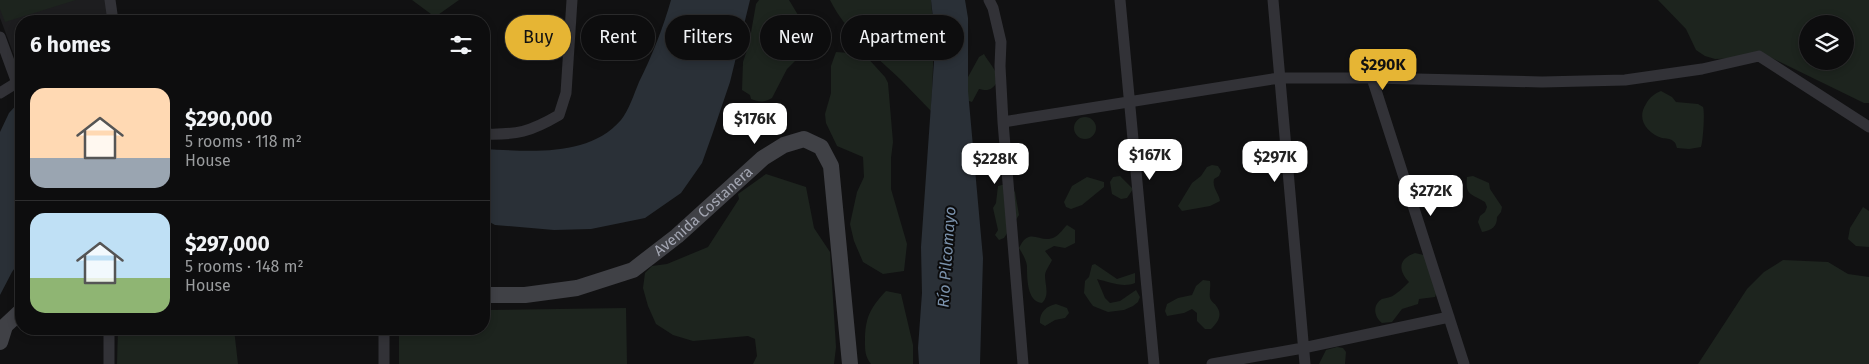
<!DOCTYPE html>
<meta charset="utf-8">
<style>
body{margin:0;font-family:"Fira Sans",sans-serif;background:#1b1b1c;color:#f1f3f6;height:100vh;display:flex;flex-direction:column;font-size:19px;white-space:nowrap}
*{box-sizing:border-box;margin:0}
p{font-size:16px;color:#9a9c9e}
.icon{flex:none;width:28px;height:28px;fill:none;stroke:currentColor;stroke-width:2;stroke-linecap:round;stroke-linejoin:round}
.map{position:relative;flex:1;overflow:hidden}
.details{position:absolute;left:15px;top:15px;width:475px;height:320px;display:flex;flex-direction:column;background:#0d0d0e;border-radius:20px;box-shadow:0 2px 8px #0003,0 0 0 1px #2d2d2e}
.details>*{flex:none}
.guide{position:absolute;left:505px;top:15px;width:475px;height:45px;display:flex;gap:10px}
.tools{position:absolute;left:1799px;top:15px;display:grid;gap:10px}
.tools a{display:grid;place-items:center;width:55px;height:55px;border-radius:50%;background:#0d0d0e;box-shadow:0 2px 8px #0003,0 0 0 1px #2d2d2e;font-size:25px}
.price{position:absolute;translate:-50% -42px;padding:0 11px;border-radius:10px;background:#fff;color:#222;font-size:16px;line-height:32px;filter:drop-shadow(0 1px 2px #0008)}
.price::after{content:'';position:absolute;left:50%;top:30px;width:15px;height:11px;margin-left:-8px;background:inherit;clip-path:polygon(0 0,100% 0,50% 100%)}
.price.selected{background:#e6b534;color:#111}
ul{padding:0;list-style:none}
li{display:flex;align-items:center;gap:15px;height:125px;padding:0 15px}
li+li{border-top:1px solid #2d2d2e}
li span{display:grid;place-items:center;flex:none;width:140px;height:100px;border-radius:15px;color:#555}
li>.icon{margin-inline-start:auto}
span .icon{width:60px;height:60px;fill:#fffc;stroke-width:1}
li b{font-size:21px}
h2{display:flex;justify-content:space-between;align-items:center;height:60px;padding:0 15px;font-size:21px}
.chip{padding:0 18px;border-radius:22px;background:#0d0d0e;box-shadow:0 2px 8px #0003,0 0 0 1px #2d2d2e;font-size:18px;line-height:45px}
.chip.selected{background:#e6b534;color:#111}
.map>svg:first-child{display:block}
.built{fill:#1d1d1f}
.green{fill:#1d241e;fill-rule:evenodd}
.water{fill:#2a3037}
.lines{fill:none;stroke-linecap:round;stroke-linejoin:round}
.street{stroke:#323237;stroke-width:11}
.secondary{stroke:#404146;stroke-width:16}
.labels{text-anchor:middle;stroke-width:4;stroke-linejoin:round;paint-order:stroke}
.street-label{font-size:15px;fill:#a3a6b2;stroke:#0c0c0d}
.water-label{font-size:16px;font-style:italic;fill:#7b92ac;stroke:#0c0c0d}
</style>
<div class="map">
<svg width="1869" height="364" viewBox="0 0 1869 364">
<rect width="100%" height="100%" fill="#111112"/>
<path class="built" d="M0,0h106l2,21h-87v49l-1,1 -20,-53z"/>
<path class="green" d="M0,0h76l-71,22 -5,-13z
M412,0h47l-24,17z
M759,0h30l12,20 5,20 -5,15 -14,14 -15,29c-8,5 -13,4 -21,1l-1,-4 -8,-5 1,-28 6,-18 7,-40z
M830,0h101c4,37 2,73 0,111 -10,-10 -20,-21 -30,-31 -26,-25 -54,-46 -71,-80z
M1658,0h211v103h-5l-94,-46 -55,2 -10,-3 -9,-6 -10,-21zM1808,24h37v37h-37z
M527 50a10 10 0 1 1 20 0a10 10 0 1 1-20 0Z
M836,52l28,2 21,23 3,6 5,59 -2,16v31l16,55 -3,27 -21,3 -20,-12 -9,-21 -4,-17 7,-32 7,-15 -1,-20 -26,-11 -11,-23 -1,-9 6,-21v-27z
M984,54c5,10 22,24 8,34 -4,3 -8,2 -13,1l-7,13 -15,-5 22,-40z
M1661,91l11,6 4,5 22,2 5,3c2,4 0,36 -2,40l-12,2 -12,-1c-1,-3 -1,-5 -4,-7 -3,-3 -7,-2 -11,-3 -15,-5 -26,-19 -16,-34 3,-6 9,-11 15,-13z
M1074 128a11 11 0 1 1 22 0a11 11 0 1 1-22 0Z
M1212,165l6,1 3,5 -2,5 -5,3c-2,9 5,14 6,22l-10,5 -28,5 -4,-5 14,-23 9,-7 6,-9z
M766,174l40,13 8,41 16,24 6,95 -2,17h-81l4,-8 -2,-17 -7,-3 -55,5 -20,-6 -17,-11 -8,-18 -5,-18 2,-15 7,-7 15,-2 41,-17 31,-48 -1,-5z
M1120,176l13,13 -6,9 -6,1 -9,-5 -2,-12 3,-5z
M1473,176l16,7 1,6 12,18 -1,5 -4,5c0,10 -5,13 -15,15l-4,-10 2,-6 5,-4 2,-5 -2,-5c-14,-9 -20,-6 -18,-25z
M1087,177l17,5v5l-22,18 -11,4 -5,-2 -2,-5 8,-16z
M1006,184l9,8 4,23 -15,23 -5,2 -4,-5 3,-5 -5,-22 3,-5 2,-17z
M1863,207l6,4v36l-13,-1 -8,-7 2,-11z
M1067,225l8,5v13l-10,5 -11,-2 -9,5 7,9c-2,5 -6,9 -7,15 0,11 5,20 -3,28 -15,-1 -15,-25 -15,-37 -1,-7 -5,-13 -8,-18 11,-23 21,-3 36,-11 4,-2 9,-9 12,-12z
M1415,253l13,3 9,35 -2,6 -16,2 -1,5 -16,5 -10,13 -10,1c-8,-6 -10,-18 0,-24 3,-1 6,-1 8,-2 5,-1 15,-11 19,-15 -11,-12 -11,-23 6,-29z
M1783,260l45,2 20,12 21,3v87h-171l49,-75 17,-17z
M1095,264l22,15 18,-6v10c-12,5 -26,-1 -38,-4l8,19 5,5 10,-2 16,-11 4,7 -2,5 -5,4 -9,4 -16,2 -15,-6 -3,-4 -6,-9 1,-12 4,-4 3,-12z
M1203,280l7,1c1,6 -1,11 0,17 2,5 5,5 7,9 6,9 0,16 -6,22h-6l-8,-8v-8l-5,-4 -8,4 -17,3 -2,-5 2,-7 11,-6 14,-3 4,-9z
M886,291l15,3 12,51v19h-42c-6,-8 -6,-13 -6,-23 0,-23 5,-33 21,-50z
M1056,304l11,4 2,5 -4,5 -10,2 -10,6 -5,-3c-1,-10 6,-17 16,-19z
M626,308l1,56h-228v-35h85v-19z
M118,329h116l4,35h-121z
M1337,347l6,1 3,4 -1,12h-26l7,-14z"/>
<path class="water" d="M671,0h79l-20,82 -18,53 -10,28 -21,30 -36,25 -54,11 -37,1 -59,-5 -11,-6v-70c45,2 104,9 137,-29 8,-10 13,-26 18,-38 13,-26 24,-54 32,-82z
M931,0h34l3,18v73l15,167 -3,106h-61l-1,-16 4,-55 -1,-46 13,-185v-35z
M21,100v159l-9,13 -12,23v-163l9,-19z"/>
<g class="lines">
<path class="street" d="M110,0l3,21
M989,0l4,8 8,34 -1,24 3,56 20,242
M1120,0l34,364
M1273,0l32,364
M0,37l17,46
M1372,78l92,286
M0,93l21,-13
M1003,122l276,-44h93l170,4 83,-2 77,-11 57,-13 110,71
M484,134c33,1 46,-2 75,-19l7,-22 6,-93
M109,364v-35
M384,364v-35
M1212,364l91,-16 146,-31"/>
<g class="secondary">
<path id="s1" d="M484,295h41l52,-7 56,-18 44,-34 86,-78 21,-13 20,-6 17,8 10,19 19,198"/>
<path d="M0,342l5,-16 16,-15"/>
</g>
</g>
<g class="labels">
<g class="street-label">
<text dy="5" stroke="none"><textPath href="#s1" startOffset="244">Avenida Costanera</textPath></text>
</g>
<g class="water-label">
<text transform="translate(946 257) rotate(-86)" y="6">Río Pilcomayo</text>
</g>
</g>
</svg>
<div class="tools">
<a><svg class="icon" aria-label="layers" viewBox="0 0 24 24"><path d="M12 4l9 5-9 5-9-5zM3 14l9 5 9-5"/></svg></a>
</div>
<b class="price selected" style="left:1383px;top:91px">$290K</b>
<b class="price" style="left:755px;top:145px">$176K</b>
<b class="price" style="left:1150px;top:181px">$167K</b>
<b class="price" style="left:1275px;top:183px">$297K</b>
<b class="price" style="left:995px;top:185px">$228K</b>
<b class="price" style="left:1431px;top:217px">$272K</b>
<div class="guide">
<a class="chip selected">Buy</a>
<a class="chip">Rent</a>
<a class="chip">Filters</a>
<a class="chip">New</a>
<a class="chip">Apartment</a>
</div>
<section class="details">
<h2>6 homes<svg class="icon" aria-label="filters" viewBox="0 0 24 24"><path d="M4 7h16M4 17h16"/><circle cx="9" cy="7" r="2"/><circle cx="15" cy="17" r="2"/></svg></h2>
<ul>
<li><span style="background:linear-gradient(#ffd9b3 70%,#9aa5b1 0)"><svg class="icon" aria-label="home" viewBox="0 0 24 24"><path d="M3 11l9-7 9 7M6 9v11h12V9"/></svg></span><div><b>$290,000</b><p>5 rooms · 118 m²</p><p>House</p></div></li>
<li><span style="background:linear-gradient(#bfe0f5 65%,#8fb573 0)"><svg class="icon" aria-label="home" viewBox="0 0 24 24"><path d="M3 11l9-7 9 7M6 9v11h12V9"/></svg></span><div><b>$297,000</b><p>5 rooms · 148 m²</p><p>House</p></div></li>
</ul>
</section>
</div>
